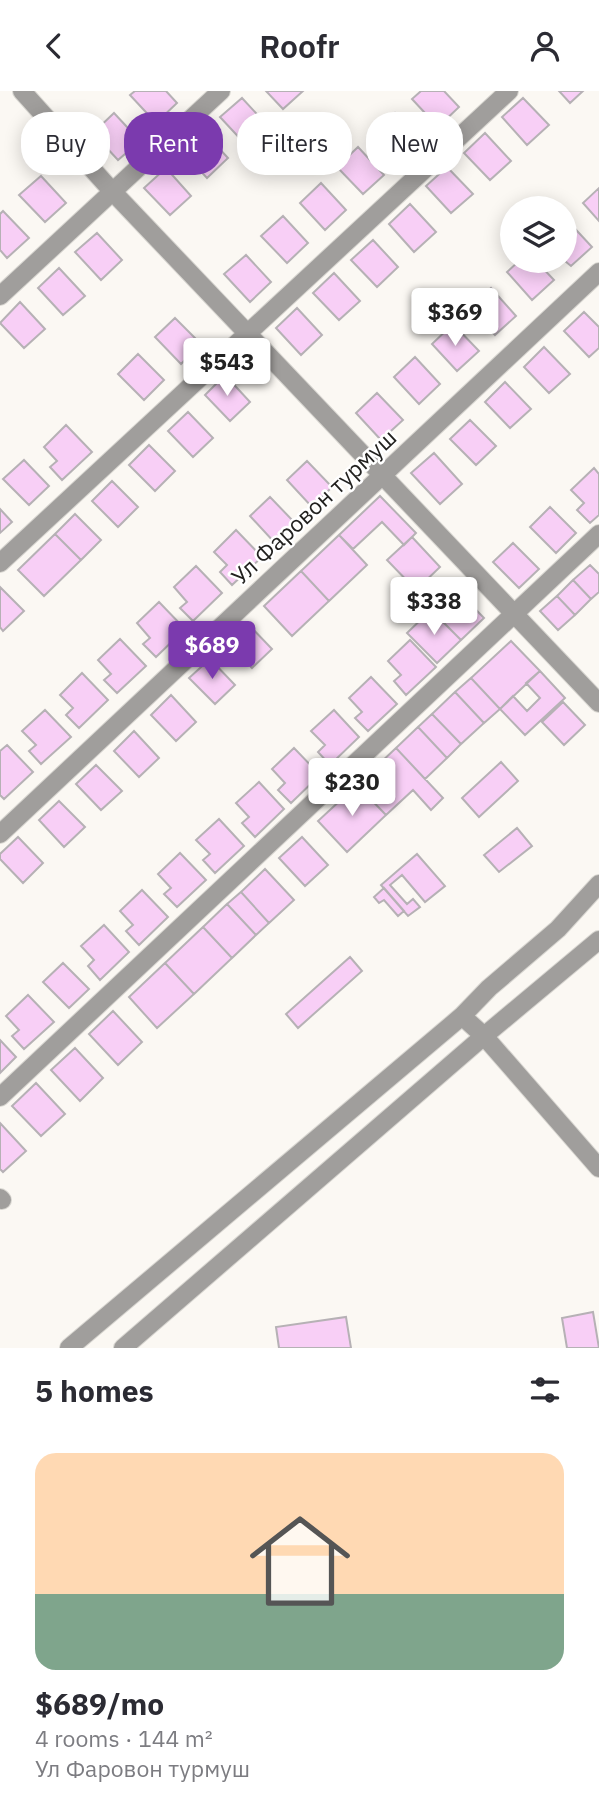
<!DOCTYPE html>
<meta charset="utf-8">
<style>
body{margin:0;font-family:"IBM Plex Sans",sans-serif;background:#f2f2f3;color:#2b2b33;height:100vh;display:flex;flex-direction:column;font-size:26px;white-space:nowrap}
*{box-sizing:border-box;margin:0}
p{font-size:23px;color:#7c7c81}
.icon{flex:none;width:38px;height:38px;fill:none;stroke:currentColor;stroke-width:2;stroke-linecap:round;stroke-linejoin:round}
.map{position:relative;height:1257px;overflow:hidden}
.panel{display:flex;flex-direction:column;background:#fff;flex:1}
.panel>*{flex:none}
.banner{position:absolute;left:21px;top:21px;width:558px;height:63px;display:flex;gap:14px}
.buttons{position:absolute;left:500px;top:105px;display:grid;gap:14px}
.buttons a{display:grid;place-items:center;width:77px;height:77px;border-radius:50%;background:#fff;box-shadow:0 4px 18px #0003;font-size:35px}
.price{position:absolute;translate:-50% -60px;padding:0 16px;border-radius:7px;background:#fff;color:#222;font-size:23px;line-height:46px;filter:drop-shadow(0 2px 4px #0008)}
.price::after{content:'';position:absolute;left:50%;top:42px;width:21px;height:16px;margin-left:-10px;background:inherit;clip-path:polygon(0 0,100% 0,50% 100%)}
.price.current{background:#7b3aae;color:#fff}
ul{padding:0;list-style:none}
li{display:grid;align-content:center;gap:14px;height:371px;padding:0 35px}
li span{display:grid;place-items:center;height:217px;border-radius:21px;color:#555}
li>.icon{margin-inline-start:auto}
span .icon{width:126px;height:126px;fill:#fffc;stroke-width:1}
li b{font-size:30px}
h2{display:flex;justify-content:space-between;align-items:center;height:84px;padding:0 35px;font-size:30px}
.pill{padding:0 24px;border-radius:28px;background:#fff;box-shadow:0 4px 18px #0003;font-size:24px;line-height:63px}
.pill.current{background:#7b3aae;color:#fff}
header{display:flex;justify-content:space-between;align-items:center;height:91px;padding:0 35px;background:#fff;font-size:32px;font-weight:600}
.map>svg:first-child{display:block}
.building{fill:#f8cff6;stroke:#b6b1b5;stroke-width:2}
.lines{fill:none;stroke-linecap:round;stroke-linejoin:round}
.minor-casing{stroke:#d8d6d1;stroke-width:20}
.minor{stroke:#a09e9c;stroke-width:18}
.labels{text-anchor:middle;stroke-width:5;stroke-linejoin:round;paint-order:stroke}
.street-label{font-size:23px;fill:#22211f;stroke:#fff}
</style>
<header><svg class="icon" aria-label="back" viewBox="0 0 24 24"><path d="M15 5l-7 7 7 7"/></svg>Roofr<svg class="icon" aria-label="person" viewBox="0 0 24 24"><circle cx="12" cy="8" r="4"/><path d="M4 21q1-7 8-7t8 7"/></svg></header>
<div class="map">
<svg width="599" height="1257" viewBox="0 0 599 1257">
<rect width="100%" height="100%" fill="#fbf8f3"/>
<path class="building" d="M135,0h31l11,12 -21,20 -26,-28z
M266,0h37l-20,18z
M421,0h23l15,16 -21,20 -26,-28z
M559,0h24l-13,12z
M242,7l25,27 -21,20 -26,-28z
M523,7l26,27 -22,20 -25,-28z
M114,22l26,28 -22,19 -25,-27z
M395,22l26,27 -21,20 -26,-27z
M203,40l25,27 -21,20 -25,-27z
M485,42l26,28 -21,19 -26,-27z
M358,56l26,28 -21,19 -26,-27z
M447,76l26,27 -22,19 -25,-27z
M166,77l25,28 -21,19 -26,-27z
M41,85l25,27 -21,19 -26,-27z
M321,92l25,27 -21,20 -25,-27z
M599,97v33l-16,-18z
M410,113l26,28 -22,20 -25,-28z
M3,120l26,27 -22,20 -7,-8v-36z
M283,125l25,27 -21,20 -26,-27z
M566,128l26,28 -21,19 -6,-5z
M97,142l25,27 -21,20 -26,-28z
M373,149l25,27 -21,20 -26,-27z
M246,164l25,27 -21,20 -26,-28z
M519,170h17l18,19 -22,20 -25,-28z
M59,177l26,28 -22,19 -25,-27z
M334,182l26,28 -21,19 -26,-27z
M491,197l25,28 -21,19 -26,-27z
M20,211l25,27 -21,19 -24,-25z
M297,217l25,27 -21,20 -25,-27z
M584,221l15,15v21l-10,9 -25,-26z
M175,227l26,26 -20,20 -26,-27z
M453,233l26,27 -22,20 -25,-27z
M544,256l26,27 -21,19 -25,-26z
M138,263l26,26 -20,20 -26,-26z
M415,266l25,27 -21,20 -25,-27z
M225,284l25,27 -20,19 -25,-26z
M505,291l26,27 -21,19 -25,-26z
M377,302l26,27 -22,20 -25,-27z
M188,321l25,26 -20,19 -25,-26z
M470,329l26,26 -20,19 -26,-26z
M66,334l26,27 -30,28 -12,-13 7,-6 -13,-14z
M149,354l26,26 -20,20 -26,-26z
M434,362l28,31 -22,20 -29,-31z
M24,369l25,26 -20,19 -26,-26z
M307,370l25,26 -20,20 -25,-27z
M594,377l5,6v41l-9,8 -13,-13 7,-7 -13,-13z
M112,390l26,26 -20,20 -26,-26z
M380,405l36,37 -12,12 -22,-23 -29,27 -14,-14z
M270,406l25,26 -20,20 -25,-27z
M550,416l26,26 -20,20 -26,-26z
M0,418l12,13 -12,11z
M75,423l26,26 -20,20 -26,-26z
M236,439l26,27 -30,28 -12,-13 7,-7 -13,-13z
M55,443l26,26 -37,36 -26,-26z
M339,444l28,30 -38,36 -28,-30z
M412,446l28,30 -24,23 -29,-30z
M513,452l26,26 -20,19 -26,-26z
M590,474l9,9v18l-8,7 -18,-19z
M196,475l26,27 -29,28 -13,-13 7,-6 -13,-15z
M301,480l28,30 -37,35 -28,-30z
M573,489l18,19 -16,16 -18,-19z
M0,496l24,24 -21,20 -3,-4z
M455,497l29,30 -23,22 -30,-30z
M557,505l18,19 -17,15 -18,-19z
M159,511l26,27 -29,28 -13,-13 7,-6 -13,-15z
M431,519l30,30 -24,23 -30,-30z
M247,532l25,26 -20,19 -25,-26z
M120,548l26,27 -29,27 -13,-13 7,-6 -13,-14z
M410,549l26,27 -30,28 -12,-14 7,-6 -13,-14z
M511,550l29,30 -40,38 -29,-31z
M210,568l25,26 -20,19 -26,-26z
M540,580l25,27 -40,37 -25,-26 13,-13 14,15 13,-13 -14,-15z
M82,582l26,27 -29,28 -13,-13 7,-7 -13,-13z
M371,586l26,27 -29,27 -13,-13 7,-6 -13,-14z
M471,587l29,31 -16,14 -29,-31z
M455,601l29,31 -23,21 -29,-30z
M171,604l25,27 -20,19 -25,-26z
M563,611l22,23 -21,20 -22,-23z
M45,619l26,27 -30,27 -12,-13 7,-6 -14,-14z
M334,619l25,27 -29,28 -12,-13 7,-7 -14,-14z
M432,623l29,30 -14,14 -29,-31z
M418,636l29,31 -22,21 -29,-31z
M134,640l25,27 -20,19 -25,-26z
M7,654l26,27 -29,27 -4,-4v-44z
M294,657l26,27 -29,28 -13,-13 7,-7 -13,-14z
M396,657l47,50 -12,12 -18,-20 -27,25 -29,-30z
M501,671l17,19 -39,36 -17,-19z
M96,674l26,26 -21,19 -25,-26z
M259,691l25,27 -29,28 -13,-14 7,-6 -13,-14z
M357,694l29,30 -39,37 -29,-31z
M59,710l26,26 -21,20 -25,-27z
M219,728l25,27 -29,27 -12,-13 7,-6 -14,-14z
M517,737l15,18 -33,26 -15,-17z
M18,746l25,26 -20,20 -23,-24v-5z
M302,746l26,28 -23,21 -26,-28z
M180,762l26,27 -29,27 -13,-13 7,-6 -13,-14z
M417,763l28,32 -20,16 -23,-27 -12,10 17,19 6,-5 7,8 -12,9 -27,-31z
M265,778l29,31 -25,23 -28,-31z
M384,797l20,23 -6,5 -14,-16 -5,3 -5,-6z
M142,799l26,27 -29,28 -13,-14 7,-6 -13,-14z
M241,801l28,31 -13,12 -29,-31z
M227,813l29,31 -24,23 -29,-31z
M104,834l25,27 -29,28 -12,-14 6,-6 -13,-14z
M203,836l29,31 -38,36 -29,-31z
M350,866l12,14 -64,57 -12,-14z
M63,872l26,26 -20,19 -26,-26z
M165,872l29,31 -37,34 -28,-31z
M28,904l26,27 -30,27 -12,-13 7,-6 -13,-14z
M113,920l29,31 -24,23 -29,-31z
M0,949l16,17 -16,16z
M75,957l28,30 -23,23 -29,-31z
M36,992l29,31 -24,22 -29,-30z
M0,1032l26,28 -23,21 -3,-3z
M593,1221l6,36h-32l-5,-30z
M346,1226l5,31h-72l-3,-21z"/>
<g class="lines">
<g class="minor-casing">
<path id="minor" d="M22,0l90,100 487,512
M0,205l221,-205
M0,472l509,-472
M0,743l599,-562
M599,793l-41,45 -69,59 -27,28 22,20 115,132
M0,1006l599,-563
M0,1107l2,2
M69,1257l393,-332
M123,1257l361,-312 115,-96"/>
</g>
<use href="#minor" class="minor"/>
</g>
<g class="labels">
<g class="street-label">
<text transform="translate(314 416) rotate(-43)" y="8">Ул Фаровон турмуш</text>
</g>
</g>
</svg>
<div class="buttons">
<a><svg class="icon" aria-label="layers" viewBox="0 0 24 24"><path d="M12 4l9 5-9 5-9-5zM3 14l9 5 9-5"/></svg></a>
</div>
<b class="price" style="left:455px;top:257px">$369</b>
<b class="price" style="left:227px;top:307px">$543</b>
<b class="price" style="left:434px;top:546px">$338</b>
<b class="price current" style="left:212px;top:590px">$689</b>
<b class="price" style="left:352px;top:727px">$230</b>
<div class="banner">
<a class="pill">Buy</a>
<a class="pill current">Rent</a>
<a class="pill">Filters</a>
<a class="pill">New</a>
</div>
</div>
<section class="panel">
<h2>5 homes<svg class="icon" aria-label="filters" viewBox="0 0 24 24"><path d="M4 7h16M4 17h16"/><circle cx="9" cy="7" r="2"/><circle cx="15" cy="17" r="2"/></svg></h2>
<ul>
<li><span style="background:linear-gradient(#ffd9b3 65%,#7fa58c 0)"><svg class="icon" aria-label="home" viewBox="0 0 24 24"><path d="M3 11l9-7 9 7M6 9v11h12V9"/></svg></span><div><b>$689/mo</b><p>4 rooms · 144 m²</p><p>Ул Фаровон турмуш</p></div></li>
</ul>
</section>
